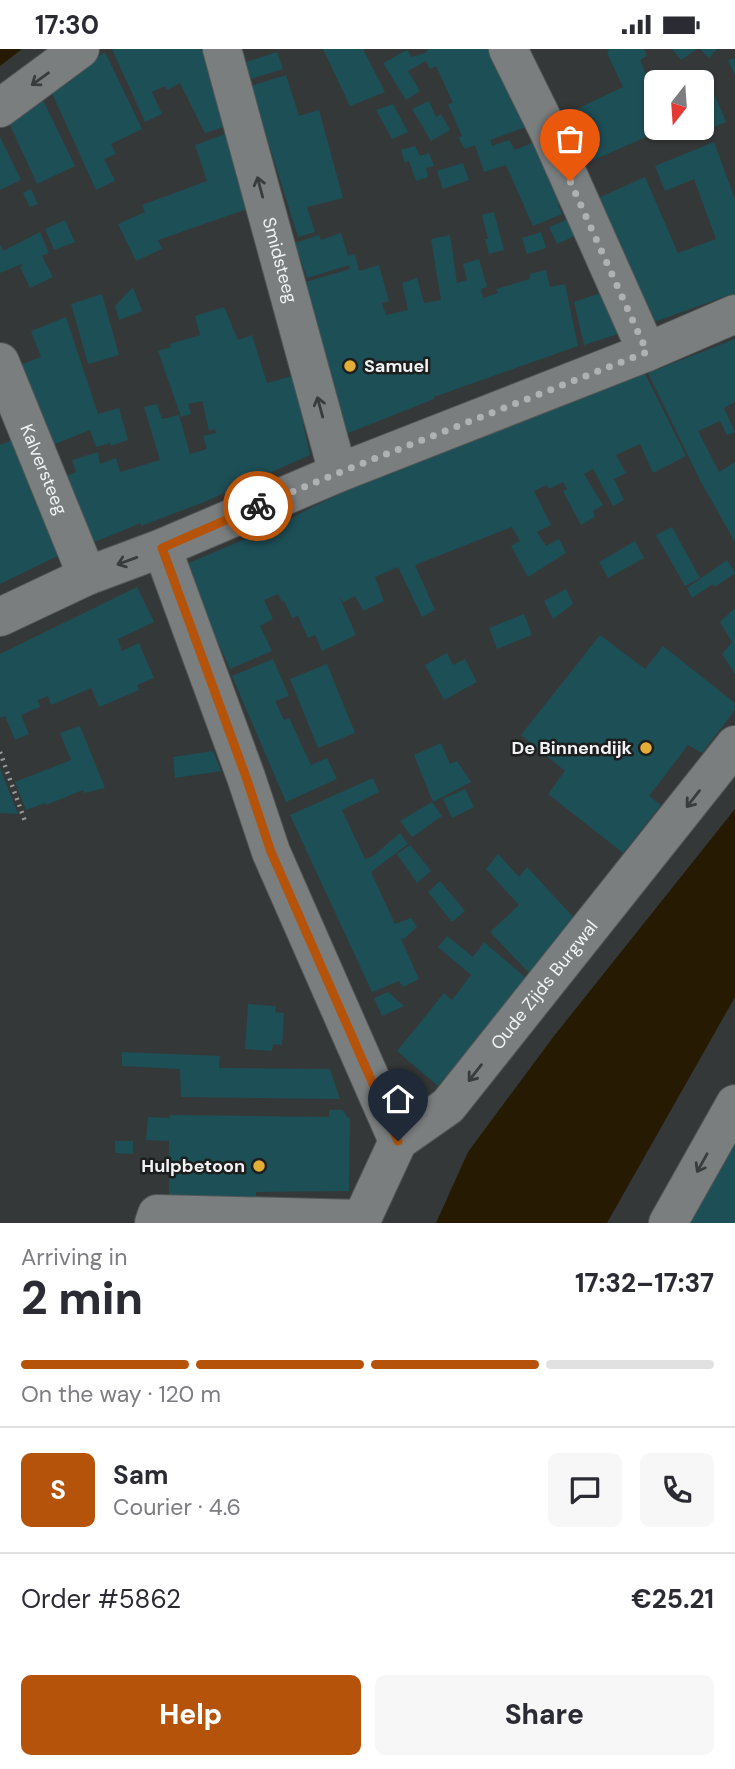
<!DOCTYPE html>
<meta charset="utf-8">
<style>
:root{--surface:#fff;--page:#f7f7f7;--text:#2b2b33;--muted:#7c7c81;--line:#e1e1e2;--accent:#b45309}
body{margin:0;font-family:"DM Sans",sans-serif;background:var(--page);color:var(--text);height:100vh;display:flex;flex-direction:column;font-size:26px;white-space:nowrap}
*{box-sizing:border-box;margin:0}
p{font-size:23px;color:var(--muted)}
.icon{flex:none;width:38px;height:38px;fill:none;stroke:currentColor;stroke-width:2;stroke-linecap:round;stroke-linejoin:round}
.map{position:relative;height:1174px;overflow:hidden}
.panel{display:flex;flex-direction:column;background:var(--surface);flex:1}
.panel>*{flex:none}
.needle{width:46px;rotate:197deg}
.tools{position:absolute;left:644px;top:21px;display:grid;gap:14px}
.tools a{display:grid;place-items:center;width:70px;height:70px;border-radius:10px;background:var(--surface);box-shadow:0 2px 5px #0004;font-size:35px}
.pin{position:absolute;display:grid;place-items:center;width:60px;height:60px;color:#fff;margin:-72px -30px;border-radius:50% 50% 50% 0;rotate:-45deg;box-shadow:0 0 7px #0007}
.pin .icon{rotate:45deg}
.courier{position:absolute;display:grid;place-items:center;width:70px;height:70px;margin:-35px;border:5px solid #b45309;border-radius:50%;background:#fff;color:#222;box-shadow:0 2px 9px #0007}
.head em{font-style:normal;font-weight:800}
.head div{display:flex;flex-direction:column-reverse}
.head{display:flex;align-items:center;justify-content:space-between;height:119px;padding:0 21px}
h1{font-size:46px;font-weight:800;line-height:52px}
.bar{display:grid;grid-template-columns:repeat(4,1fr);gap:10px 7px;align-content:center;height:84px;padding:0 21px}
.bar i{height:9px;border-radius:5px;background:var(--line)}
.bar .current{background:var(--accent)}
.bar p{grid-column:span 4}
.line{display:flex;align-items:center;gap:18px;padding:0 21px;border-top:2px solid var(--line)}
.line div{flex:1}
.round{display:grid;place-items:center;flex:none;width:74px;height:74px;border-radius:10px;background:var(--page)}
.action{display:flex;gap:14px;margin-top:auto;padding:14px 21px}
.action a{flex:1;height:80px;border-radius:10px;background:var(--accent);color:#fff;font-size:28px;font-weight:800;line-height:80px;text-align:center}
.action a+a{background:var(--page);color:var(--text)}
.status{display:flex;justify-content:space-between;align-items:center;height:49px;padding:0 35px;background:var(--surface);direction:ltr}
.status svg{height:19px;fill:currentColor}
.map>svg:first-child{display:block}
</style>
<div class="status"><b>17:30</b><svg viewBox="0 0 49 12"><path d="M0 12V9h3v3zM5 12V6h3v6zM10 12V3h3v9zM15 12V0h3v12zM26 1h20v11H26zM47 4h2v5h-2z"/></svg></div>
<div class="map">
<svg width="735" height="1174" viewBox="0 0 735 1174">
<rect width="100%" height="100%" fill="#353838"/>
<!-- water -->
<g fill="#261a02">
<polygon points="0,0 22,0 0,17"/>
<polygon points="735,760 735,948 607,1174 436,1174 468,1103 554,987"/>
</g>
<!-- building -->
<g fill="#1d4f57">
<polygon points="112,0 201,0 236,74 205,84 180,34 167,41 165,37 152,43 162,65 145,73"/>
<polygon points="323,0 363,0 385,43 350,57"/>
<polygon points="427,0 493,0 537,74 490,91 492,97 509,91 515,101 544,89 571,150 558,156 562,165 533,177 506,116 484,123 475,96 465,100 458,88 462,87 448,55 453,54 436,17 430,20 426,12 408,22 420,42 406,51 383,14 407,1 412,8 425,4 428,2"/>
<polygon points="608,0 644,0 647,7 640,11 647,28 652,25 656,36 656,79 667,79 584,115 562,67 623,38 607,4 609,2"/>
<polygon points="672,0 697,0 681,11"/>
<polygon points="700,0 717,0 709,9"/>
<polygon points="105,3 142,80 111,95 116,105 104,110 115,132 96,141 51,42"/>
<polygon points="277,3 283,20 251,30 246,13"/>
<polygon points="735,9 735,27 728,11"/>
<polygon points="705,24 726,73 709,80 702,62 702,33 690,33 689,30"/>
<polygon points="286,26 299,67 319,61 343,149 307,158 315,183 298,188 251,37"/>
<polygon points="42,49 75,117 37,135 9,74"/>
<polygon points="429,52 436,68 441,65 450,81 431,92 412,60"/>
<polygon points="393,55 408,83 392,90 376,61"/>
<polygon points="228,84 250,159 158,191 162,200 136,212 118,175 145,163 142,156 207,132 195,96"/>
<polygon points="0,88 21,131 0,141"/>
<polygon points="714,93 735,150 735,244 648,275 596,150 645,128 678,204 716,190 694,130 665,142 655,117"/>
<polygon points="415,97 420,107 429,104 434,117 426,119 428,128 416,132 409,112 405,114 401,101"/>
<polygon points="463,114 469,131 443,140 437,122"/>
<polygon points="31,140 38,155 30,158 23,144"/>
<polygon points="494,163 504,201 489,205 485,190 488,190 482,166"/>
<polygon points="579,166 586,182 557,195 549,178"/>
<polygon points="65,171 75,193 54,201 45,180"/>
<polygon points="40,183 49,204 42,207 53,228 30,239 20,218 23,216 22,215 0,224 0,195 3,202"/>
<polygon points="541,183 546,199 527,205 522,189"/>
<polygon points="341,184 348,207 355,205 359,222 379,216 389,252 382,254 386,266 408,261 402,234 417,229 424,254 441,251 431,190 450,186 457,234 467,231 463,215 479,210 487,238 481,240 483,249 498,244 496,240 530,230 530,225 546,221 550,238 565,235 578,297 434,348 434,350 338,388 295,236 350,220 349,216 307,229 295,194 319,186 321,191"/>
<polygon points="133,238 142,262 119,271 115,257"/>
<polygon points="612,240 627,282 584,296 574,253"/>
<polygon points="102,245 119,306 88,315 71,255"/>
<polygon points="224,258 238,291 252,286 267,334 292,327 296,344 307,341 315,372 303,375 310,406 204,453 141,477 141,474 80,499 55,431 76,423 72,411 98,403 100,415 116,409 120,423 160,411 144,358 157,355 162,370 179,366 190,405 207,400 203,387 216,384 215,380 209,382 202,352 188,355 191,365 181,368 158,302 171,298 170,295 200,286 195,267"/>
<polygon points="66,268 98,365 119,359 128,391 111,397 110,394 96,398 90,381 43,400 9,320 41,308 31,282"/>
<polygon points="735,290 735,353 724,359 735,383 727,386 720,372 698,382 719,423 735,413 735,493 701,433 648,324"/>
<polygon points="644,323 686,407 653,424 640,395 616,406 626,424 614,430 624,451 613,457 593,420 584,425 603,456 593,462 595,468 581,476 563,442 567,440 563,433 549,440 547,436 534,442 551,476 537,483 546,497 559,490 566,504 528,528 511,497 520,492 512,478 415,516 435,561 422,568 398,518 375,528 384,552 363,562 355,547 343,553 339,547 356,586 322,602 315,586 308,589 298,567 292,569 284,552 282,553 278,545 264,551 273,570 260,577 272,602 230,620 184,516 269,480 373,428"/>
<polygon points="25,386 72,500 0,535 0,396"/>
<polygon points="672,478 700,529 685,537 656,486"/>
<polygon points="635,492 644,509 608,529 599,513"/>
<polygon points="727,511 735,524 715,538 713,535 692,549 687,539"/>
<polygon points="137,538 154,573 118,590 122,602 139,594 154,629 137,636 139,641 99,658 91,639 51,656 48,647 38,651 40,658 21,666 29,685 15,691 5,667 0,669 0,605"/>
<polygon points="566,540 573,555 553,570 544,552"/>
<polygon points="735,559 735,625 722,605 732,593 720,573"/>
<polygon points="524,565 532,586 497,600 489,579"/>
<polygon points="600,586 645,620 663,597 735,654 735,661 702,704 688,696 649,747 661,756 623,804 548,745 565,722 521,686"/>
<polygon points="447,604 453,616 465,610 477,633 444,651 425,616"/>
<polygon points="273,610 289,647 275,652 284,671 289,669 311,716 327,709 337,730 286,753 232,627"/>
<polygon points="327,615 355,684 318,699 290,630"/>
<polygon points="80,677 105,739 84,744 83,741 46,756 45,754 26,761 15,733 71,711 60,684"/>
<polygon points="441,694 450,715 457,712 471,733 433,753 414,706"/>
<polygon points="213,702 221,722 175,729 173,708"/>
<polygon points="0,719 18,765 0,764"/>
<polygon points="373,729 379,743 342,761 365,810 373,807 400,784 408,795 371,823 395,875 411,869 417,878 405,889 401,890 419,930 403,938 399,932 372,943 290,766"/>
<polygon points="465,740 474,758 452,769 443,750"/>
<polygon points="432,753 442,767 412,788 400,772"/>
<polygon points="410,796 431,822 417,834 397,805"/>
<polygon points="498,805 519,828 527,818 574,869 530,925 490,883 519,856 486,820"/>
<polygon points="440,832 465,862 452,873 428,843"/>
<polygon points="447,887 473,908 484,893 526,929 438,1037 397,1002 444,944 452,951 471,926 438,898"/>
<polygon points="388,943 404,957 382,967 374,949"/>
<polygon points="248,955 276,957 275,963 284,964 282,996 273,995 272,1002 245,1000"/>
<polygon points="122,1003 220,1007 219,1019 330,1020 340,1050 181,1048 180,1020 122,1017"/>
<polygon points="329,1061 343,1061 347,1068 350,1069 349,1142 256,1143 256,1155 169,1151 169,1092 146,1091 148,1068 170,1069 170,1066 329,1068"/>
<polygon points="115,1092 133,1092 133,1105 115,1104"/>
<polygon points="735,1092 735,1174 688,1174"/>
</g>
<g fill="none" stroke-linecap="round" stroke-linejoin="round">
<!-- minor casing -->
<g stroke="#535656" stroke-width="40">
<g id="minor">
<path id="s1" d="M222 0 338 424"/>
<polyline points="508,0 549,83 647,303"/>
<polyline points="0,59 80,0"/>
<path id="s2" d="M0 313 87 527"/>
<polyline points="162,499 246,728 271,803 398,1092"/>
<polyline points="0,568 87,527 162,499 338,424 647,303 735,265"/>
<polyline points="154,1174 157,1165 361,1170"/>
<path id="s3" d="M360 1174 398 1092 448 1057 735 696"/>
<polyline points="668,1174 735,1055"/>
</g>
</g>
<!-- path -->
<polyline stroke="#979a9a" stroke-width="4.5" stroke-dasharray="2 5" stroke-linecap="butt" points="0,703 26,775"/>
<!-- minor -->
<use href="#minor" stroke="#7b7e7f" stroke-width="38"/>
</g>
<!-- one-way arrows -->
<defs><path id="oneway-shaft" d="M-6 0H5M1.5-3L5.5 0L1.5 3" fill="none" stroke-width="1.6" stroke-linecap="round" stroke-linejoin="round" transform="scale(1.75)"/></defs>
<g stroke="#393c3c">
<use href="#oneway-shaft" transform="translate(40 30) rotate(144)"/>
<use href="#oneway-shaft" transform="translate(260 138) rotate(-105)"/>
<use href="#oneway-shaft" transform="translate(320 358) rotate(-105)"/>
<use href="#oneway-shaft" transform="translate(127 512) rotate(160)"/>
<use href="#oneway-shaft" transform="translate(693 750) rotate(128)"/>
<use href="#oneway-shaft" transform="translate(475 1024) rotate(128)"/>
<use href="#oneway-shaft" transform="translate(702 1114) rotate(119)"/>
</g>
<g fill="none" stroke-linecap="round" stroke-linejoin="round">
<!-- done -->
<polyline stroke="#afb1b2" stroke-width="7" stroke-dasharray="0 12.6" points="258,457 338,424 647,303 570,132"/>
<!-- route -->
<polyline stroke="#b45309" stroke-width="9" points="258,457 162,499 246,728 271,803 398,1092"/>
</g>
<!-- markers -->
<g fill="#e3ae35" stroke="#1d1f1f" stroke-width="2.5">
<circle cx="350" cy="317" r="7"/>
<circle cx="646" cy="699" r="7"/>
<circle cx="259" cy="1117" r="7"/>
</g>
<g text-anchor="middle" stroke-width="5" stroke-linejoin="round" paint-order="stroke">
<!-- street labels -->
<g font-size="18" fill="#f0f2f3" stroke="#1d1f1f">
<text dy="6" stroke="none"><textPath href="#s1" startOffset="219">Smidsteeg</textPath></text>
<text dy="6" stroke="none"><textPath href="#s2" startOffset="116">Kalversteeg</textPath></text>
<text dy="6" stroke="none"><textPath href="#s3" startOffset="306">Oude Zijds Burgwal</textPath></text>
</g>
<!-- poi labels -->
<g font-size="18" font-weight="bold" fill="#f0f2f3" stroke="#1d1f1f" text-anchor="end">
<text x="364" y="323" text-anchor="start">Samuel</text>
<text x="632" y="705">De Binnendijk</text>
<text x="245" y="1123">Hulpbetoon</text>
</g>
</g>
</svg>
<div class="tools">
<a><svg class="needle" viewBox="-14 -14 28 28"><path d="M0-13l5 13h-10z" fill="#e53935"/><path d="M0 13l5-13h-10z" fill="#7c7c81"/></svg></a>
</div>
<div class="pin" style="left:570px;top:132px;background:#ea580c"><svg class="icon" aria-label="bag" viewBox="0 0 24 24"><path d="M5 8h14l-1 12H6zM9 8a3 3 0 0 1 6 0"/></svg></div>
<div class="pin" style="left:398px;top:1092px;background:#1f2937"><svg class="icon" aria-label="home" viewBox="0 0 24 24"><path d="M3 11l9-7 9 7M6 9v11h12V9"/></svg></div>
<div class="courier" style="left:258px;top:457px"><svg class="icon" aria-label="bike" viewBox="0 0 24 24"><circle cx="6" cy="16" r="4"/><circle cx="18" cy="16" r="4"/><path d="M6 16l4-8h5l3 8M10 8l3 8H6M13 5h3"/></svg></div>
</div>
<section class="panel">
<div class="head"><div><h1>2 min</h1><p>Arriving in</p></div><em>17:32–17:37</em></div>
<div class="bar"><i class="current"></i><i class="current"></i><i class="current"></i><i></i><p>On the way · 120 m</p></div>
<div class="line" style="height:126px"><b class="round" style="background:var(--accent);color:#fff">S</b><div><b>Sam</b><p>Courier · 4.6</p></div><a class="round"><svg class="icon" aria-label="chat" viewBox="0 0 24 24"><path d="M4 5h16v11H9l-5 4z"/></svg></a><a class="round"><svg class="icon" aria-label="phone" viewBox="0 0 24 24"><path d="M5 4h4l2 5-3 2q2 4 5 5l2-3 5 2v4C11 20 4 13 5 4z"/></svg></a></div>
<div class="line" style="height:91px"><div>Order #5862</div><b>€25.21</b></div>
<div class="action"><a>Help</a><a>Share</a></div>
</section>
